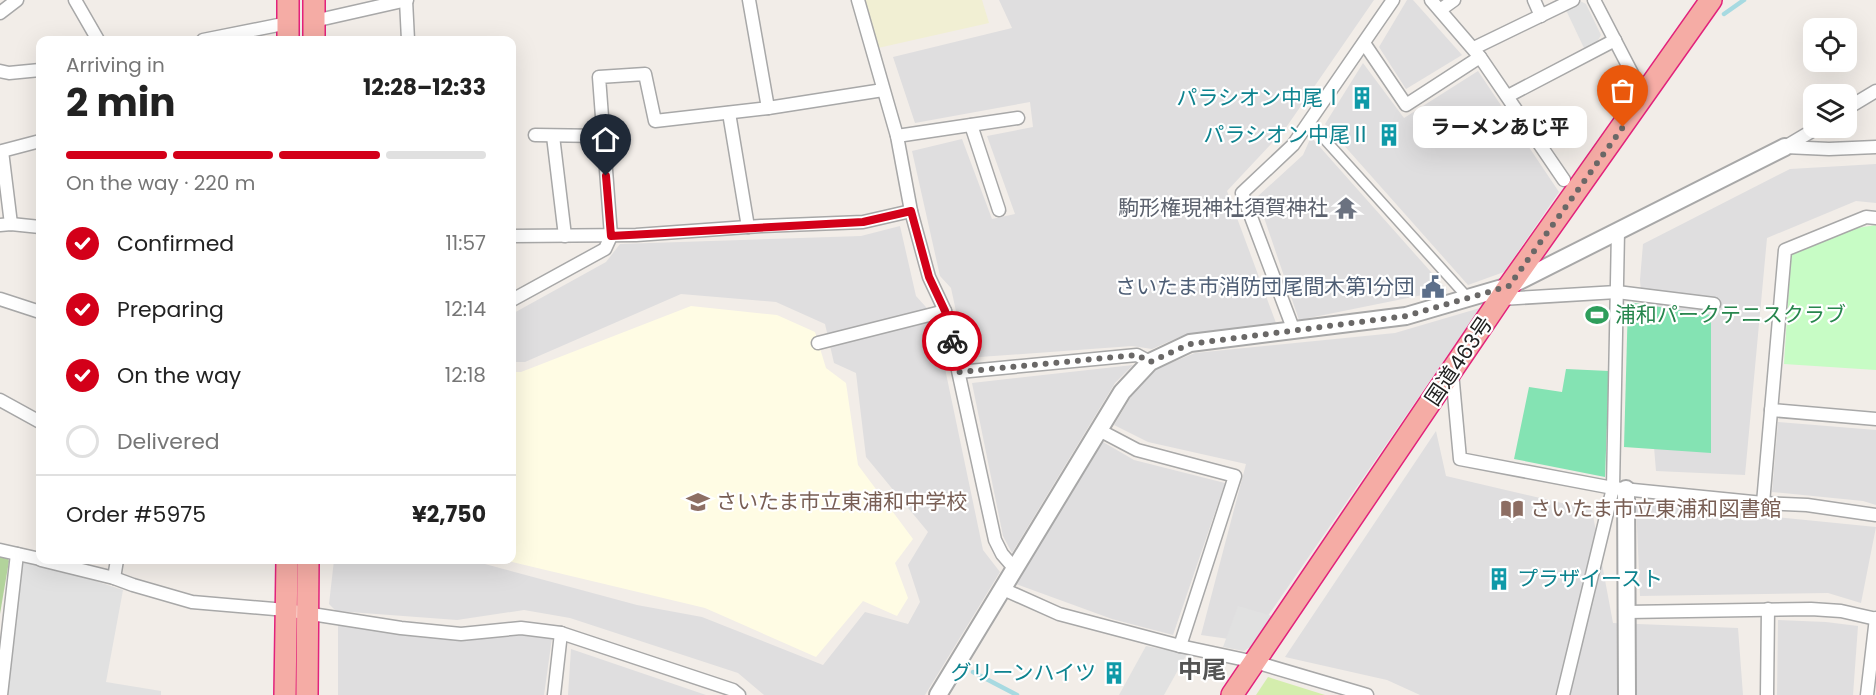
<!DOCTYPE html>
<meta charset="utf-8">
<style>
:root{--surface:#fff;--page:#f6f6f6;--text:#222;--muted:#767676;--line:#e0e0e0;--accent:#d30019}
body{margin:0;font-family:Poppins,"Noto Sans JP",sans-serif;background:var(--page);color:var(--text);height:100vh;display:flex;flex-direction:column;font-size:22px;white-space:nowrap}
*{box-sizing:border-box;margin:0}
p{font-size:20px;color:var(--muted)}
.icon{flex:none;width:33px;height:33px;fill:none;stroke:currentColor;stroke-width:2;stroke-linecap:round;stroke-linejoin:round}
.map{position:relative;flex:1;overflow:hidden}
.sheet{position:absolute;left:36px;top:36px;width:480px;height:528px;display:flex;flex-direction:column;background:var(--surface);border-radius:12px;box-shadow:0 6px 24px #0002}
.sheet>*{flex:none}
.tools{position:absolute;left:1803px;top:18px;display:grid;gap:12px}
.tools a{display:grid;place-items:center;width:54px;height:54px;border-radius:12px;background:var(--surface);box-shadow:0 6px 24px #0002;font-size:30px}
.pin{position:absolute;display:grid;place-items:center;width:51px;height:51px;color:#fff;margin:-62px -26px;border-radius:50% 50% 50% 0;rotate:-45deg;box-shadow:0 0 6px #0007}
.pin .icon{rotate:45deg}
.courier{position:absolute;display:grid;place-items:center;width:60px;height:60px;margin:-30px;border:4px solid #d30019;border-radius:50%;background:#fff;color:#222;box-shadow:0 2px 8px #0007}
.bubble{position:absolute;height:42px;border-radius:12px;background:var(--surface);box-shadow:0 6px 24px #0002;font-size:20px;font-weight:700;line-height:42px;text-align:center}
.overview em{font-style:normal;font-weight:700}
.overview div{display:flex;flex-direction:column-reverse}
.overview{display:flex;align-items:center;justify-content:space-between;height:102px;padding:0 30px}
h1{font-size:39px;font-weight:700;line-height:45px}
.bar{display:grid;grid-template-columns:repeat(4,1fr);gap:9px 6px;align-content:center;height:72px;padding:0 30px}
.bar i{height:8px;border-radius:4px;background:var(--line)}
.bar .selected{background:var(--accent)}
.bar p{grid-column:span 4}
.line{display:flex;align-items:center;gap:15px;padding:0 30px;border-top:2px solid var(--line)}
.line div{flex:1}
ol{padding:0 30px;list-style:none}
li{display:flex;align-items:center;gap:18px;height:66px}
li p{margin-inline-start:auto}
li .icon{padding:6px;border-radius:50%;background:var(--accent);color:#fff;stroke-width:4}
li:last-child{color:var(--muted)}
li i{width:33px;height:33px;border:3px solid var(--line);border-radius:50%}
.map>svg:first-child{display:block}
</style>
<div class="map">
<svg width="1876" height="695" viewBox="0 0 1876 695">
<rect width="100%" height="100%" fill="#f2ede8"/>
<!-- residential -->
<g fill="#dfdedf">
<polygon points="999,0 1374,0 1285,129 1227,191 1276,323 1182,336 1152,349 1132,346 966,358 951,288 940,276 912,151 962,139 992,219 1015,214 987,136 1033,127 1030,102 915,123 893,57 1012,28"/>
<polygon points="1407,0 1413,0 1462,55 1406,89 1379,47"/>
<polygon points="1363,63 1404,118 1478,71 1559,192 1504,272 1468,285 1325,124"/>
<polygon points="1311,137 1447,290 1299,320 1257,197 1303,155"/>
<polygon points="1876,164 1876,203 1856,201 1767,238 1745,475 1656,471 1640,280 1643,244 1790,169"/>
<polygon points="900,226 916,296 934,316 983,550 1000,572 925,695 764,695 738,673 570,618 524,610 457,620 336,611 329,604 334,560 470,560 637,605 702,617 823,665 865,612 908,624 920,602 908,565 928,532 866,457 856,373 834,363 825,324 776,302 681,294 525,362 512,362 512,314 606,262 620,244 861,236"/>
<polygon points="1480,308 1250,642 1201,635 1246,464 1148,442 1114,425 1132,395 1158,368 1195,353 1395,333"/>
<polygon points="1133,365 1115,383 1012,553 1003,536 972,383"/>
<polygon points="1778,422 1876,430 1876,505 1863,501 1772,492"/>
<polygon points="1436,431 1446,476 1592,510 1613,623 1738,628 1743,695 1420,695 1387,680 1285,657"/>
<polygon points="1103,442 1134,460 1225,483 1173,635 1112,619 1016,584"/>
<polygon points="1636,503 1876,527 1861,603 1828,593 1640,596"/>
<polygon points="1778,620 1826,622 1858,626 1853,695 1777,695"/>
<polygon points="338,625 464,638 519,633 549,635 552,638 544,695 338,695"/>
<polygon points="571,649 706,695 568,695"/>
</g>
<!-- education -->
<polygon fill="#fffce4" points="691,306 777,315 815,332 826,368 846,383 858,465 913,539 895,563 908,598 897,616 863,601 816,657 705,608 504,560 512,560 512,372 521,372"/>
<!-- farmland -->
<polygon fill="#f1efd3" points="865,0 982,0 989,23 878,48"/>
<!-- grass -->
<polygon fill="#d4edad" points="1268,677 1325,695 1256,695"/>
<!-- forest -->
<polygon fill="#b2d39b" points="0,554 6,555 9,561 0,614"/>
<!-- park -->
<polygon fill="#c7fcc5" points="1876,225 1876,370 1784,364 1791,255 1794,249 1857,228"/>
<!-- pitch -->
<g fill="#84e3b3">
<polygon points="1628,302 1711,315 1711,453 1624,447"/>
<polygon points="1566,369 1609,371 1605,477 1514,459 1529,387 1562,392"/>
</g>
<!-- parking -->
<g fill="#e1e1e1">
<polygon points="1580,1 1586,4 1601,35 1597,42 1584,48 1565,8"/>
<polygon points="25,558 123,590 106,682 161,691 161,695 3,695 21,562"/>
<polygon points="1238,606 1272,616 1250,647 1244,651 1223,647"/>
<polygon points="1146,646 1187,654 1164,695 1119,695"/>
</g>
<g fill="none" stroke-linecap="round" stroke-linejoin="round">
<!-- stream -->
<g stroke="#a7dae1" stroke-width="4.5">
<polyline points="1724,14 1744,0"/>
<polyline points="973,672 1017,695"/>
</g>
<!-- pedestrian casing -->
<g stroke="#a8a8a8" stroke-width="12">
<polyline id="pedestrian" points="1309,122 1468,298"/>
</g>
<!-- minor casing -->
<g stroke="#a8a8a8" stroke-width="15">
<g id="minor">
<polyline points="75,0 98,40"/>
<polyline points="406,0 408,40"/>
<polyline points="749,0 768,108"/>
<polyline points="858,0 897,136 911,211 929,277 945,311 995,540 1002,554 1015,569"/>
<polyline points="1431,0 1480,57 1564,180"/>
<polyline points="1534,0 1541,16"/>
<polyline points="1594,0 1636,81 1647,92"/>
<polyline points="1440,10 1454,0"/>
<polyline points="0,13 17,0"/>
<polyline points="314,21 407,0"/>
<polyline points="203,40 288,23"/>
<polyline points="1364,43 1406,105 1480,57"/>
<polyline points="1474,48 1573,0"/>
<polyline points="0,71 9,73 40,70"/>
<polyline points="1508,96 1615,40"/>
<polyline points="1846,109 1876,91"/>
<polyline points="729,113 748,227"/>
<polyline points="971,125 999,210"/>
<polyline points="535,135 603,136"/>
<polyline points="553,136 565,236"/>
<polyline points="897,136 1018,118"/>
<polyline points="1785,147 1829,149 1876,147"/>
<polyline points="1785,147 1817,128"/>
<polyline points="11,224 2,151 40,141"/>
<polyline points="0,225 11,224 40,227"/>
<polyline points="512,236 636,235 761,226 863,222 911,211"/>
<polyline points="0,299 40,312"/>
<polyline points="1501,299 1617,292 1714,304"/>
<polyline points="512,300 605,249 611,236 599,77 645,74 655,121 768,108 883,90"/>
<polyline points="1294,331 1242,193 1293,145 1393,0"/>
<polyline points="818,343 945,311"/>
<polyline points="959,372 1137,355 1150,362"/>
<polyline points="1452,372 1460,459 1613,488 1763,503 1807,505 1876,515"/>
<polyline points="0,400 40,422"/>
<polyline points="1771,410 1876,419"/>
<polyline points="1099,430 1137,450 1235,476 1180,646"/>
<polyline points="1763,503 1785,250 1866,217 1876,218"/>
<polyline points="0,550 40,559"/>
<polyline points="41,560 114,578 133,585 192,602 286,610 401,628 461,634 521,628 561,633 733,690 739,695"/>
<polyline points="114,578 117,560"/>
<polyline points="1003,589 1059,614 1180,646 1255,662 1367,695"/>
<polyline points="1627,612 1811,609 1841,611 1876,619"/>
<polyline points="1,695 17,554"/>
<polyline points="554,695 561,633"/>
<polyline points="1563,695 1613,488 1618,231"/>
<polyline points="1767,695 1768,609"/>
<polyline points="1867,695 1876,618"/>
</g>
</g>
<!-- tertiary casing -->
<g stroke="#a8a8a8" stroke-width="20">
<g id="tertiary">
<polyline points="1626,489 1627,695"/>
<polyline points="938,695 1122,392 1150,362 1190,343 1406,316 1509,286 1785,147"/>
</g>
</g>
<!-- trunk casing -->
<g stroke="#e2227b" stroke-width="24">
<g id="trunk">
<polyline points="288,0 288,40"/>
<polyline points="314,0 314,40"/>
<polyline points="285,695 287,560"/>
<polyline points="307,695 308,560"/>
<polyline points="1232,695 1509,286 1711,0"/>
</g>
</g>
<!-- pedestrian -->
<use href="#pedestrian" stroke="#fff" stroke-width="9"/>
<!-- minor -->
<use href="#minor" stroke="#fff" stroke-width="12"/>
<!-- tertiary -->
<use href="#tertiary" stroke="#fff" stroke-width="16"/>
<!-- trunk -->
<use href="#trunk" stroke="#f5aca5" stroke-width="21"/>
</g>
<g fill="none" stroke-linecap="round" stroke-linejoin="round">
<!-- done -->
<polyline stroke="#6a6867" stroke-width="6" stroke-dasharray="0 10.8" points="952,341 959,372 1137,355 1150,362 1190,344 1406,316 1509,286 1623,127"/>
<!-- route -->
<polyline stroke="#d30019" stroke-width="8" points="606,176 611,236 863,222 911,211 929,277 945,311 952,341"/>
</g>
<!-- icons -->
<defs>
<g id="building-bare" transform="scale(1.8)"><path d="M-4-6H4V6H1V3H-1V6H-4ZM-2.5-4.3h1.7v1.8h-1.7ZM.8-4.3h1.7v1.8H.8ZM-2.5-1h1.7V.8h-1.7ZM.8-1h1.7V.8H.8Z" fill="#0f9aa8" stroke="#fff" stroke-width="2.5" paint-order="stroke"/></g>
<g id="temple-bare" transform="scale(1.8)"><path d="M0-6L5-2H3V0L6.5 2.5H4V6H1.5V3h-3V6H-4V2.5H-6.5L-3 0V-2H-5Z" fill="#6b7280" stroke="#fff" stroke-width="2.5" paint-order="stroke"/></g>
<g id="civic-bare" transform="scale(1.8)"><path d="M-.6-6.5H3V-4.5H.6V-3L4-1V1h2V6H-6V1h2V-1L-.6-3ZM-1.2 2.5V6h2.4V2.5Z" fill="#5c6f8a" stroke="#fff" stroke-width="2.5" paint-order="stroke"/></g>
<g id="stadium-bare" transform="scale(1.8)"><path d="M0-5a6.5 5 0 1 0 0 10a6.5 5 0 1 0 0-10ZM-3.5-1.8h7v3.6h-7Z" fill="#2e9e5b" stroke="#fff" stroke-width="2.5" paint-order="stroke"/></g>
<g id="school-bare" transform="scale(1.8)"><path d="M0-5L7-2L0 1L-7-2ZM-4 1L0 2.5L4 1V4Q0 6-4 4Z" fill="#8d6e63" stroke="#fff" stroke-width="2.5" paint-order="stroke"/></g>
<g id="library-bare" transform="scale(1.8)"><path d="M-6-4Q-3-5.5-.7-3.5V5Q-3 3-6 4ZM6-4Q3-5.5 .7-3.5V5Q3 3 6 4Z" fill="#8d6e63" stroke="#fff" stroke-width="2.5" paint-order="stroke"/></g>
</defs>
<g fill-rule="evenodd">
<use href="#building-bare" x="1362" y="98"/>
<use href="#building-bare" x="1389" y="135"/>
<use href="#temple-bare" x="1346" y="208"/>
<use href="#civic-bare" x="1433" y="287"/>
<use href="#stadium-bare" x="1597" y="315"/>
<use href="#school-bare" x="698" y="502"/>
<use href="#library-bare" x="1512" y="509"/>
<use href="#building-bare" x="1499" y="579"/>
<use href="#building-bare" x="1114" y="673"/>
</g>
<g text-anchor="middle" stroke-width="4.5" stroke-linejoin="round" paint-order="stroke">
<!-- culture labels -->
<g font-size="21" fill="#0d838f" stroke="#fff" text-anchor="end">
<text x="1344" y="105">パラシオン中尾Ⅰ</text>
<text x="1371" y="142">パラシオン中尾Ⅱ</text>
<text x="1517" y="586" text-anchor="start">プラザイースト</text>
<text x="1096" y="680">グリーンハイツ</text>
</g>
<!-- worship labels -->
<g font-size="21" fill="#5b616d" stroke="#fff" text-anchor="end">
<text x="1328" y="215">駒形権現神社須賀神社</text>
</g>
<!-- service labels -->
<g font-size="21" fill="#4e5e75" stroke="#fff" text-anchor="end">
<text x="1415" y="294">さいたま市消防団尾間木第1分団</text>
</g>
<!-- leisure labels -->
<g font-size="21" fill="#27864d" stroke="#fff" text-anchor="start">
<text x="1615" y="322">浦和パークテニスクラブ</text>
</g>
<!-- street labels -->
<g font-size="21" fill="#212121" stroke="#fff">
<text transform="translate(1459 361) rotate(-56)" y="7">国道463号</text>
</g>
<!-- education labels -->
<g font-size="21" fill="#785e54" stroke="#fff" text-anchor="start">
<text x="716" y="509">さいたま市立東浦和中学校</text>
<text x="1530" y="516">さいたま市立東浦和図書館</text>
</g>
<!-- quarter labels -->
<g font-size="24" font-weight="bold" fill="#545454" stroke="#fff">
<text x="1202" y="678">中尾</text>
</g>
</g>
</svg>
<div class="tools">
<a><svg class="icon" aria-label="locate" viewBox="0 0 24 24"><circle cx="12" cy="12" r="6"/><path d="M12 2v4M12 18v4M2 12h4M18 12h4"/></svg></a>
<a><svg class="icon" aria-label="layers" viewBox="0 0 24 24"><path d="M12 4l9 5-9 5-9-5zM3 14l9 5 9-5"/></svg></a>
</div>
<div class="pin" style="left:1623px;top:127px;background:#ea580c"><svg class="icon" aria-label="bag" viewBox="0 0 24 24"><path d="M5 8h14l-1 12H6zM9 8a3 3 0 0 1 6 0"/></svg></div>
<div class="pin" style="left:606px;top:176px;background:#1f2937"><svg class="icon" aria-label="home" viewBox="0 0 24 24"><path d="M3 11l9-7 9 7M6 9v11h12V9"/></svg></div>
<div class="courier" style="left:952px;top:341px"><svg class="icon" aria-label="bike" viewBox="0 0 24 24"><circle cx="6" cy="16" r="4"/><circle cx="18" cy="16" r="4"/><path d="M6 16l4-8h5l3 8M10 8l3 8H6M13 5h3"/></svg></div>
<div class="bubble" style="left:1413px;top:106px;width:174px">ラーメンあじ平</div>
<section class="sheet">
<div class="overview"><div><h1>2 min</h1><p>Arriving in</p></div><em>12:28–12:33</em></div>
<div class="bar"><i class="selected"></i><i class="selected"></i><i class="selected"></i><i></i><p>On the way · 220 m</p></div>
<ol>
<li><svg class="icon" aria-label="check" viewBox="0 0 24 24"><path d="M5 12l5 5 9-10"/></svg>Confirmed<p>11:57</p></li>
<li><svg class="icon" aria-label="check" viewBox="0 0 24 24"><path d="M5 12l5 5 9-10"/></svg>Preparing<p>12:14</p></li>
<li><svg class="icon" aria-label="check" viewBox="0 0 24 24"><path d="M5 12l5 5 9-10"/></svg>On the way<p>12:18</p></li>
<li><i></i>Delivered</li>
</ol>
<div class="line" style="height:78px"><div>Order #5975</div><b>¥2,750</b></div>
</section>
</div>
